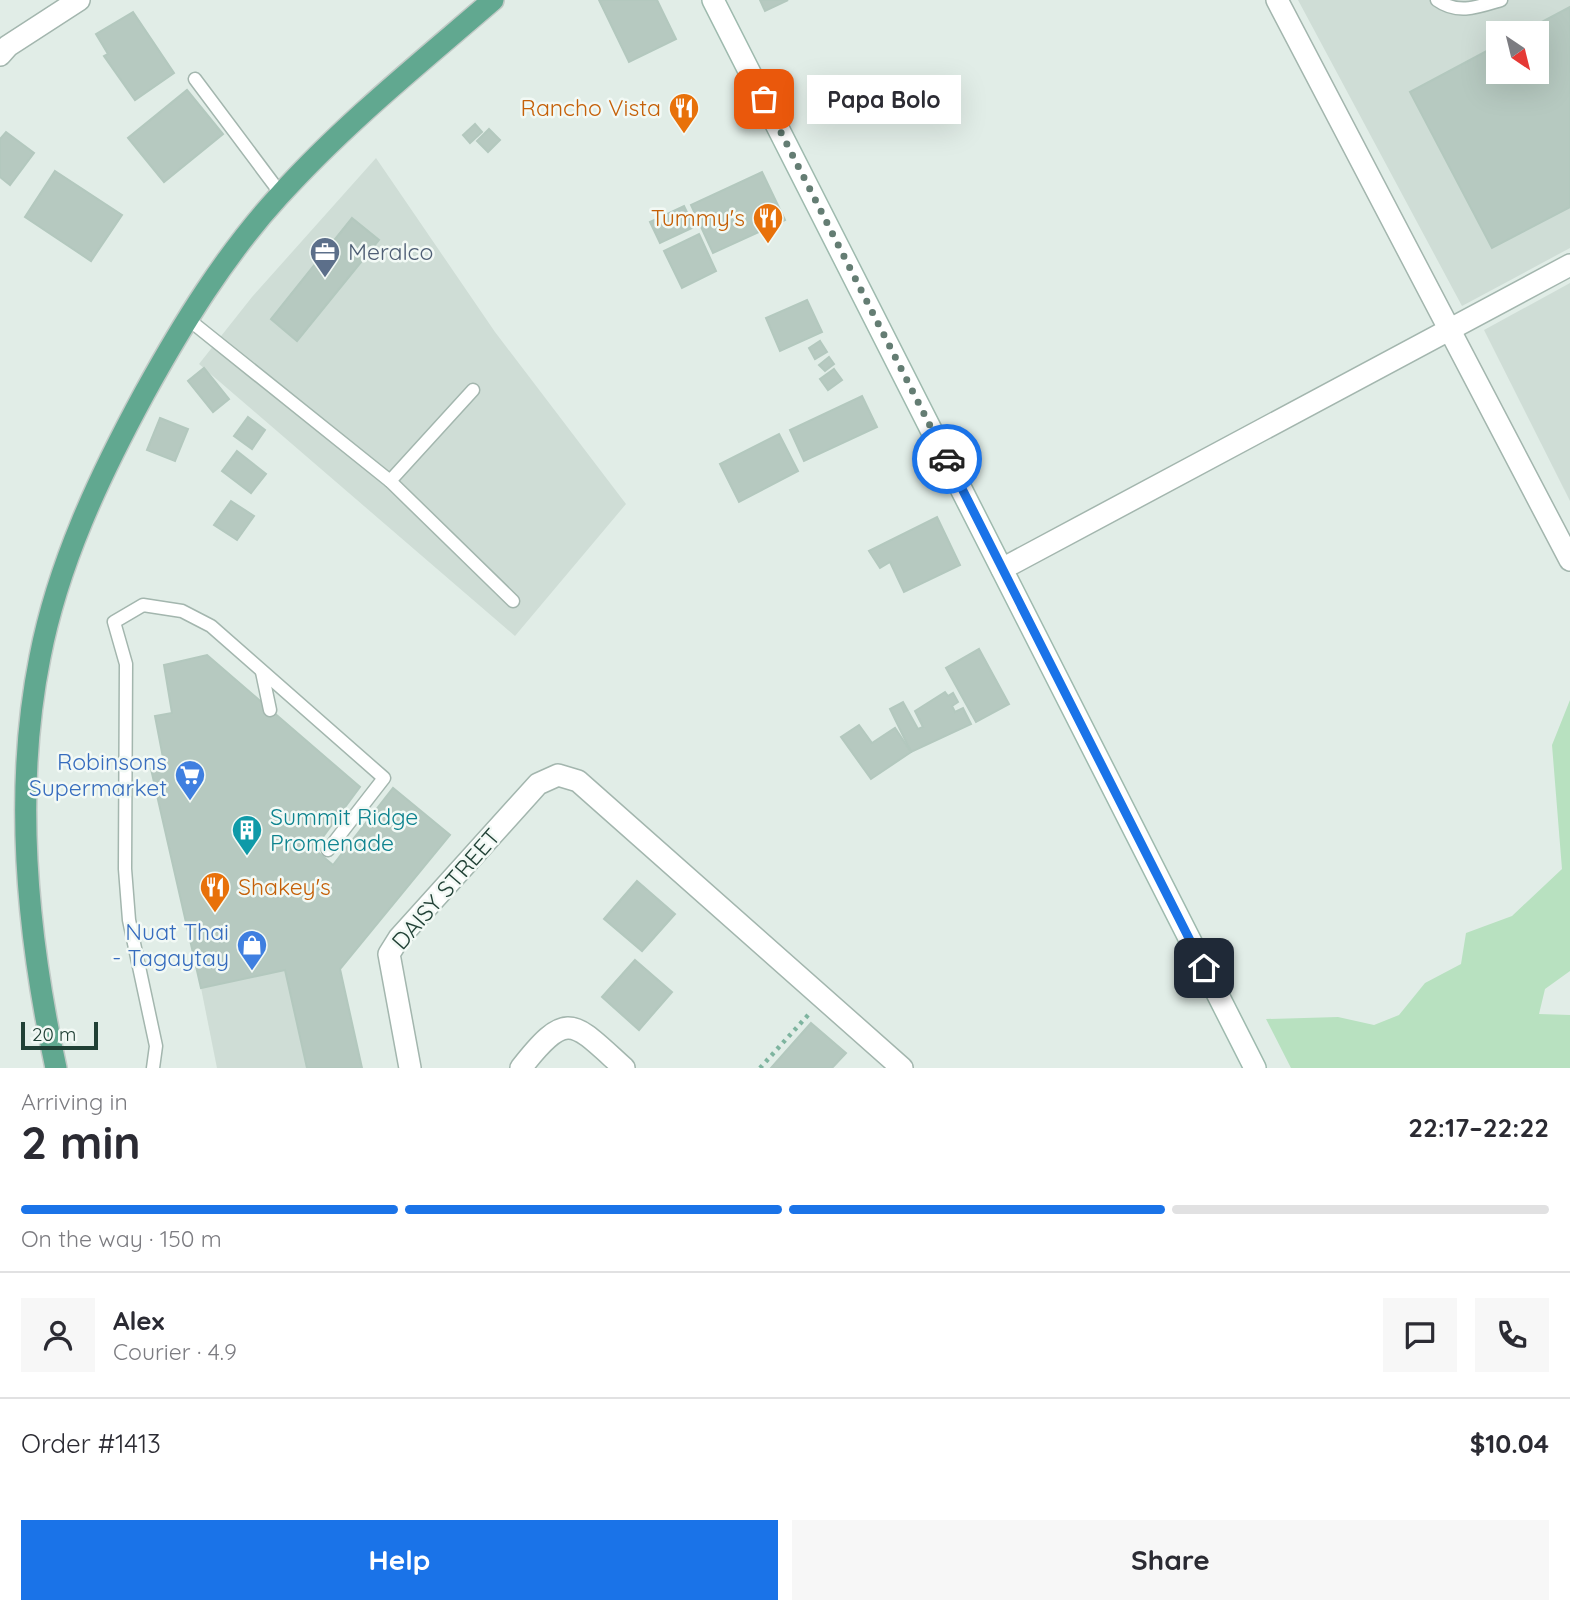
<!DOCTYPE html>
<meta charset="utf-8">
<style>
:root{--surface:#fff;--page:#f7f7f7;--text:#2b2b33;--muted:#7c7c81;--line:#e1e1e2;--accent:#1a73e8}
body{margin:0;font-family:Quicksand,sans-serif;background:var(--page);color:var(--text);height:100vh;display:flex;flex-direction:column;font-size:26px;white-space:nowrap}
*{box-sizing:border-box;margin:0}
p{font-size:23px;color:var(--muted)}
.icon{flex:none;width:38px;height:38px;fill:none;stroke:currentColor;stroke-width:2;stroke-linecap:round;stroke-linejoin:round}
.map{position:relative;height:1068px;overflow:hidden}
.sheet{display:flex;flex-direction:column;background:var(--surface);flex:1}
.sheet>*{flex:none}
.needle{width:46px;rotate:145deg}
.fabs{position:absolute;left:1486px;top:21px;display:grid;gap:14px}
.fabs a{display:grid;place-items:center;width:63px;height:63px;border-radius:0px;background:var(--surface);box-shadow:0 7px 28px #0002;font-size:35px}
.scale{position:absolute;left:21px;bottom:18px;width:77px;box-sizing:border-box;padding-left:7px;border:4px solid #204035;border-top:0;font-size:19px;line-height:24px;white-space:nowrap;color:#204035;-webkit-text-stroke:5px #f2f9f5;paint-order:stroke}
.pin{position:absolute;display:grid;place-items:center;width:60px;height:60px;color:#fff;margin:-30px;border-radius:14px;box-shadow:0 4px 10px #0006}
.courier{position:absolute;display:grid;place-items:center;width:70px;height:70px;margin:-35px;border:5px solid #1a73e8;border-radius:50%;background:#fff;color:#222;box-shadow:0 2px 9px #0007}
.bubble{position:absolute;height:49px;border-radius:0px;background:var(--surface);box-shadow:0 7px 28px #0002;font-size:23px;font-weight:800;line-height:49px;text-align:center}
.head em{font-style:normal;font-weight:800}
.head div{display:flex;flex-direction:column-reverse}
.head{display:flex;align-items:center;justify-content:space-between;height:119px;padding:0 21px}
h1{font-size:46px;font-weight:800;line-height:52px}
.bar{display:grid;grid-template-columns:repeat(4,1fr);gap:10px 7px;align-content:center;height:84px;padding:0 21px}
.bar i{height:9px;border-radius:5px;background:var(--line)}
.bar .on{background:var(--accent)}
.bar p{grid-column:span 4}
.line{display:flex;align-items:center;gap:18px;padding:0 21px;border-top:2px solid var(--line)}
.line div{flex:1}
.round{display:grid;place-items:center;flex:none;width:74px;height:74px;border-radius:0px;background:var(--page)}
.cta{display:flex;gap:14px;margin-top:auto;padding:14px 21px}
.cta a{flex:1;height:80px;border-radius:0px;background:var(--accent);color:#fff;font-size:28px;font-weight:800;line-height:80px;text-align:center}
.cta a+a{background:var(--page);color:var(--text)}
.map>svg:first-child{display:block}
</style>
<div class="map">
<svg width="1570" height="1068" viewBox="0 0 1570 1068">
<rect width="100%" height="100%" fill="#e1ede7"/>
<!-- built -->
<g fill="#cfddd6" fill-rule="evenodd">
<path d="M1298 0H1570V248L1462 306ZM1498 33H1536V72H1498Z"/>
<polygon points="376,158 495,332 626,504 515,636 199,364 252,297"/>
<polygon points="1570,283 1570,501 1484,330"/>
<polygon points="285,970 307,1068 217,1068 201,988"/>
</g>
<!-- green -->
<polygon fill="#b8e1c0" points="1570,700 1570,971 1545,989 1539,1014 1570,1015 1570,1068 1291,1068 1266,1019 1338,1017 1374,1025 1399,1015 1425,983 1461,964 1466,933 1512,916 1562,869 1552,745"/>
<!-- building -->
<g fill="#b6c9c0" stroke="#b3c8be" stroke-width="2">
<polygon points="599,0 657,0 676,39 629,62"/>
<polygon points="760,0 788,0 765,11"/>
<polygon points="1570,7 1570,207 1492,248 1410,92 1498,45 1498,72 1536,72 1536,33 1521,33"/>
<polygon points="133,12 174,73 135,100 104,56 108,54 96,34"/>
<polygon points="187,90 223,134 164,182 128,138"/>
<polygon points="475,124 482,132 470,143 463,135"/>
<polygon points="489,129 500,140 488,152 477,141"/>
<polygon points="6,132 34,153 10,185 0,177 0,139"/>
<polygon points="55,171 122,215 91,261 25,217"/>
<polygon points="762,172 785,220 713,253 691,205"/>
<polygon points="684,206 694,227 660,243 650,222"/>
<polygon points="352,218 379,240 297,341 271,319"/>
<polygon points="699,234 716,271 682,288 664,251"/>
<polygon points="807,300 822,332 780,351 766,318"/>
<polygon points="820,341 827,352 815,359 809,348"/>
<polygon points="829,357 834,364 825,371 819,365"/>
<polygon points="204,368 229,399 213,412 188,381"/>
<polygon points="834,369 842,380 828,390 820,379"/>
<polygon points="862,396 877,427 804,461 790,430"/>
<polygon points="248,417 265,430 252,449 234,436"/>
<polygon points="160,418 188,429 175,461 147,450"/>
<polygon points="779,434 798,471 739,502 720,464"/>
<polygon points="237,451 266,474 251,493 222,471"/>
<polygon points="231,501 254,516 237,540 214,525"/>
<polygon points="937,517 960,565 904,592 890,562 880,568 869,551"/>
<polygon points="979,649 1009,704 976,722 946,668"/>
<polygon points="207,655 360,787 314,849 333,865 393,788 450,835 340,969 362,1068 307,1068 285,970 201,988 151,769 165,768 155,716 172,713 164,665"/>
<polygon points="945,692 948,696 953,693 958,702 952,706 955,712 963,708 971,724 911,752 890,709 903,702 918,729 923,727 915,711"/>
<polygon points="859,725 872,743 895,728 911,752 871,779 841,737"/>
<polygon points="637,881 675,914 642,951 604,919"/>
<polygon points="635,960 672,992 639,1030 602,997"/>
<polygon points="811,1023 846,1053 832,1068 771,1068"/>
</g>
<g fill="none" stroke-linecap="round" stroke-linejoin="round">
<!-- service casing -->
<g stroke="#a3b6ae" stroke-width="15">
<g id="service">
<path d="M1437 0C1458 15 1478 7 1501 0"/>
<polyline points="195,79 281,194"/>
<polyline points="188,319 390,481 473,390"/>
<polyline points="390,481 513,601"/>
<polyline points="262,672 270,710"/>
<polyline points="153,1068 156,1046 129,920 125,869 126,664 114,622 143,605 182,611 211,626 384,778 328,850"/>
</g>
</g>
<!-- minor casing -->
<g stroke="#a3b6ae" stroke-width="24">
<g id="minor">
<polyline points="1277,0 1570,560"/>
<polyline points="0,55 8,46 79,0"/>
<polyline points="1002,569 1570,265"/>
<polyline points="410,1068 389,954 399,938 538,784 558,775 578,781 902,1068"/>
<path d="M521 1068C568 1008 573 1022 624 1068"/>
</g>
</g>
<!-- secondary casing -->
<g stroke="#9ebaae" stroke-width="24">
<polyline id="secondary" points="713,0 1255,1068"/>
</g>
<!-- primary casing -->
<g stroke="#c1cac6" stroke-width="24">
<path id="primary" d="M56 1068C27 935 13 792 40 657 58 564 99 477 144 394 182 325 225 255 279 196 344 124 420 63 493 0"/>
</g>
<!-- path -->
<polyline stroke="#7eb49f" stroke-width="4.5" stroke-dasharray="3.5 5" stroke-linecap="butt" points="760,1068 809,1014"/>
<!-- service -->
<use href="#service" stroke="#fff" stroke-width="12"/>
<!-- minor -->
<use href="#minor" stroke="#fff" stroke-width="21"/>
<!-- secondary -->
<use href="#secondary" stroke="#fff" stroke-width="21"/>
<!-- primary -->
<use href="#primary" stroke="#61a890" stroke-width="21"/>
</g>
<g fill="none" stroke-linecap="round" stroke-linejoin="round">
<!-- done -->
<polyline stroke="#647d73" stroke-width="7" stroke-dasharray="0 12.6" points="764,99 947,459"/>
<!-- route -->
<polyline stroke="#1a73e8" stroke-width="9" points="947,459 1204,968"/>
</g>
<!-- icons -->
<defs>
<g id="restaurant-pin" transform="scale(1.575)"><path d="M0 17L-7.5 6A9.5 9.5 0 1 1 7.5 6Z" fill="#e8710a" stroke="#f2f9f5"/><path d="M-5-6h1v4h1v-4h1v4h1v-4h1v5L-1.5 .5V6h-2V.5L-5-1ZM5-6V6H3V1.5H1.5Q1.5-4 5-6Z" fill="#fff"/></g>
<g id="office-pin" transform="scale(1.575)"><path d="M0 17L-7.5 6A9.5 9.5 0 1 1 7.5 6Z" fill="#5c6f8a" stroke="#f2f9f5"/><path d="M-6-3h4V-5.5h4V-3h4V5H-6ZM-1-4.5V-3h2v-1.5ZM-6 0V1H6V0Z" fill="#fff"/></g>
<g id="supermarket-pin" transform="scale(1.575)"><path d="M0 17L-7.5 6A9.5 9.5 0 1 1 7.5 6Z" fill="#3f7fe0" stroke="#f2f9f5"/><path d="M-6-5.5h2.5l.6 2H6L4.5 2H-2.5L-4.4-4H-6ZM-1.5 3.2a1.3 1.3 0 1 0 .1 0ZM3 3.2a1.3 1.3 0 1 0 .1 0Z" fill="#fff"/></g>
<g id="building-pin" transform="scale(1.575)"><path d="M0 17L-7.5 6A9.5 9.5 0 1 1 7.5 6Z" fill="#0f9aa8" stroke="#f2f9f5"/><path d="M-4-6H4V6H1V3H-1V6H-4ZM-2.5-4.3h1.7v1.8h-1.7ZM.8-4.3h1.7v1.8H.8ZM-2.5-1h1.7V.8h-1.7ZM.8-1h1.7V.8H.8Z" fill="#fff"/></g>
<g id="shop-pin" transform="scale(1.575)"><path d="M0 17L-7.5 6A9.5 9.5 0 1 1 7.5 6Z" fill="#3f7fe0" stroke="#f2f9f5"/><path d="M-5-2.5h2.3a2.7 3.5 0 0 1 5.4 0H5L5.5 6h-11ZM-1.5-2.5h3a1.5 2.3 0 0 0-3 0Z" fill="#fff"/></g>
</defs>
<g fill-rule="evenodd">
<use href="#restaurant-pin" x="684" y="108"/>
<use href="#restaurant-pin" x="768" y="218"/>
<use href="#office-pin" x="325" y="252"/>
<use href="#supermarket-pin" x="190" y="775"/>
<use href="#building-pin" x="247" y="830"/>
<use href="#restaurant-pin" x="215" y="887"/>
<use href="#shop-pin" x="252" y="945"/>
</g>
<g text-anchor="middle" stroke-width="5" stroke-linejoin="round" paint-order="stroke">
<!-- food labels -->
<g font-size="23" fill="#c56008" stroke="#f2f9f5" text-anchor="end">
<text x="661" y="116">Rancho Vista</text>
<text x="745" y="226">Tummy's</text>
<text x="238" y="895" text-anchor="start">Shakey's</text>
</g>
<!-- service labels -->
<g font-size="23" fill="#4e5e75" stroke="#f2f9f5" text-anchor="start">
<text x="348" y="260">Meralco</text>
</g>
<!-- shop labels -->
<g font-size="23" fill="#366cbe" stroke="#f2f9f5" text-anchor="end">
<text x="167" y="770">Robinsons<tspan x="167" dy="26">Supermarket</tspan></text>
<text x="229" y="940">Nuat Thai<tspan x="229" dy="26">- Tagaytay</tspan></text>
</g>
<!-- culture labels -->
<g font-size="23" fill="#0d838f" stroke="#f2f9f5" text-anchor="start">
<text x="270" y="825">Summit Ridge<tspan x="270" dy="26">Promenade</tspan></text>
</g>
<!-- street labels -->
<g font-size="23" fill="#204035" stroke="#f2f9f5">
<text transform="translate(446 889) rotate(-49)" y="8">DAISY STREET</text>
</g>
</g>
</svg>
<div class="fabs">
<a><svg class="needle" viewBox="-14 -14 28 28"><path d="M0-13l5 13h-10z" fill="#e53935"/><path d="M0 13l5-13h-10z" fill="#7c7c81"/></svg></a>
</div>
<div class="scale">20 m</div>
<div class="pin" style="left:764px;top:99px;background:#ea580c"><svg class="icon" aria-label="bag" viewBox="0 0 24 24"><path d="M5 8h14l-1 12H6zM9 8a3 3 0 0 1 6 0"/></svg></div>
<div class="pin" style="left:1204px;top:968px;background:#1f2937"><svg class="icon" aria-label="home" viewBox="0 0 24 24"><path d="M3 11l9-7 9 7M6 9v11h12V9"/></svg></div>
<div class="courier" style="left:947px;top:459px"><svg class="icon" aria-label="car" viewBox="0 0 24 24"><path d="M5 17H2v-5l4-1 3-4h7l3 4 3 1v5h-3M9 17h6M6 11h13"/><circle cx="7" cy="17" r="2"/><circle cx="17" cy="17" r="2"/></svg></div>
<div class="bubble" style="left:807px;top:75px;width:154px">Papa Bolo</div>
</div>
<section class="sheet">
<div class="head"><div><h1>2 min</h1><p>Arriving in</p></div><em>22:17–22:22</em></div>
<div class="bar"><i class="on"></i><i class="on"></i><i class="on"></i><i></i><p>On the way · 150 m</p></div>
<div class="line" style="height:126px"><a class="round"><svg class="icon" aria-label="person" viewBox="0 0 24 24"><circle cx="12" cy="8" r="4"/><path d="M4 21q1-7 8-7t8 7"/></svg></a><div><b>Alex</b><p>Courier · 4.9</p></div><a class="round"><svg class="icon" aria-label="chat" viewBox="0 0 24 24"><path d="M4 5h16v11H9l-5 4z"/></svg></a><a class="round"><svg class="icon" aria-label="phone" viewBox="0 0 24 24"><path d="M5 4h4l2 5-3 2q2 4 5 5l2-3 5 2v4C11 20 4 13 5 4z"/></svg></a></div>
<div class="line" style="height:91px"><div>Order #1413</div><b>$10.04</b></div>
<div class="cta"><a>Help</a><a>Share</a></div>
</section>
